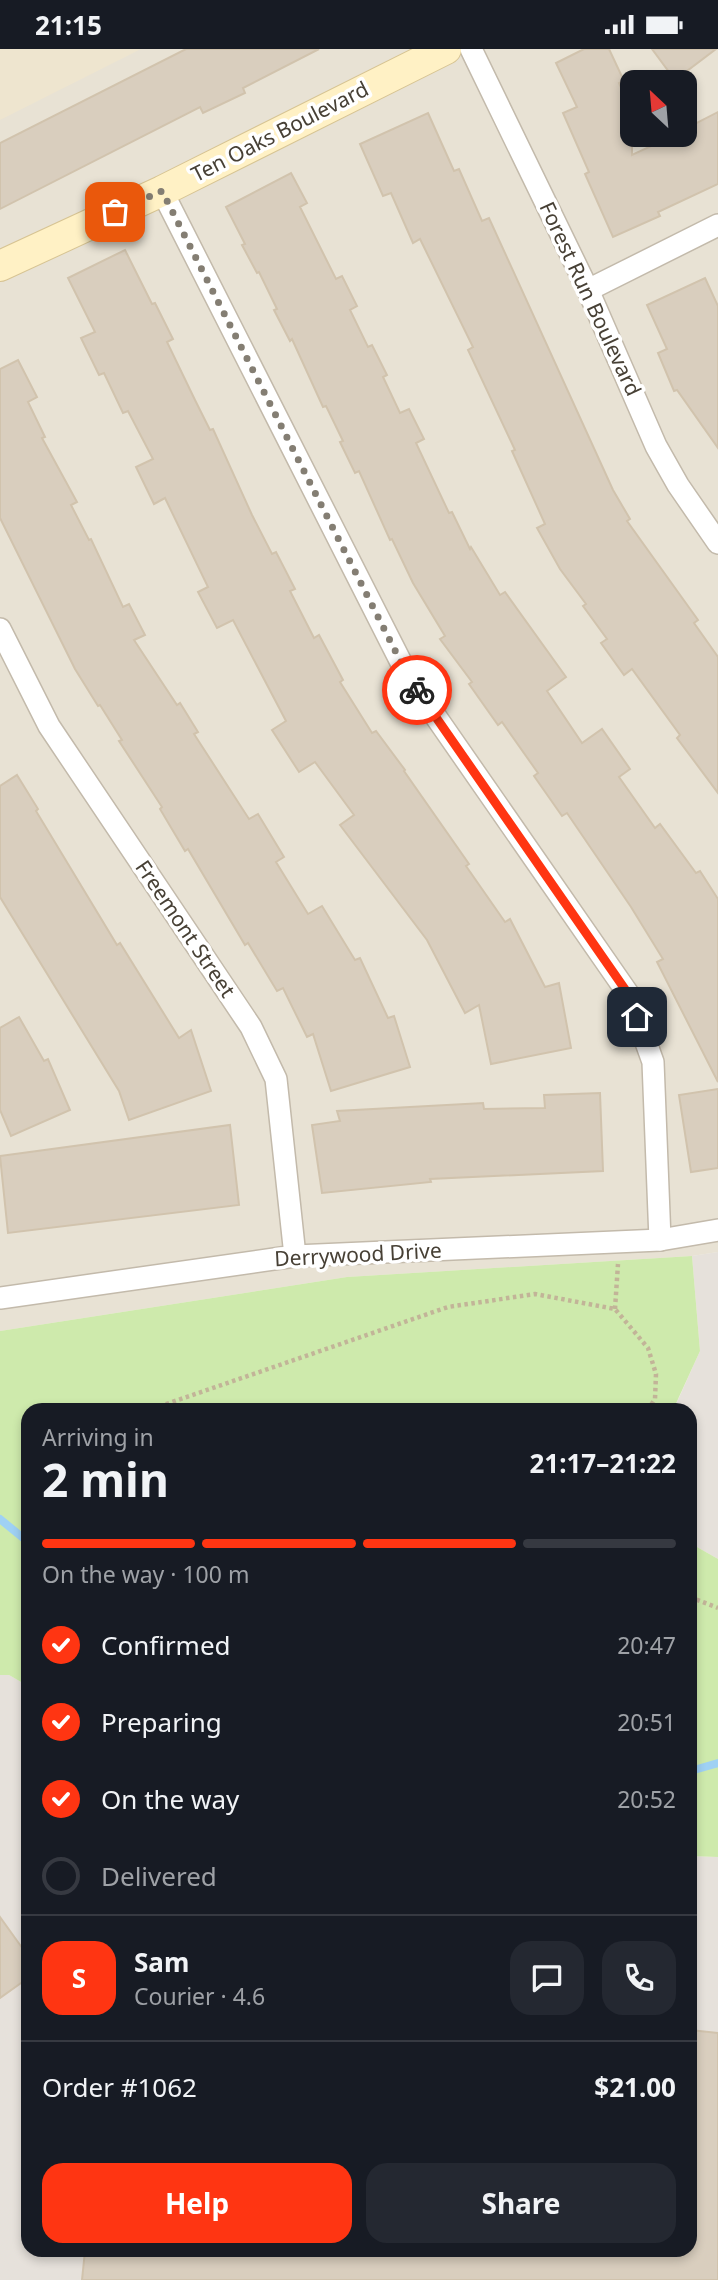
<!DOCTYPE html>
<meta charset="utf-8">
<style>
:root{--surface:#171b24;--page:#242831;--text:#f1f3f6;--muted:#9ea1a6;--line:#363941;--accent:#ff3512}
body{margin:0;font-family:"Noto Sans",sans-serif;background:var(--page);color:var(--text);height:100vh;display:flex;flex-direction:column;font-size:26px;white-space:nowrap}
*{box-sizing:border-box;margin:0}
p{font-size:23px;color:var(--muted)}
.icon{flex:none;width:38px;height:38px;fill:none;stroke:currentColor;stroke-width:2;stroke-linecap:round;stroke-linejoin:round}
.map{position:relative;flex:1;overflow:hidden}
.panel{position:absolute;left:21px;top:1354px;width:676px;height:854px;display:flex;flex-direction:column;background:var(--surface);border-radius:21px;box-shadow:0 4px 10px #0003}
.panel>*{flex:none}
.needle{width:46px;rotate:334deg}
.fabs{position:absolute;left:620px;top:21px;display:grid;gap:14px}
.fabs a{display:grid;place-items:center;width:77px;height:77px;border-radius:14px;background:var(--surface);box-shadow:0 4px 10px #0003;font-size:35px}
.pin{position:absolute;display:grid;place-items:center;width:60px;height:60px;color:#fff;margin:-30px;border-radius:14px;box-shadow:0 4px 10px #0006}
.courier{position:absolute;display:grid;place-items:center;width:70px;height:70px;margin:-35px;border:5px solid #ff3512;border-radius:50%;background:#fff;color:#222;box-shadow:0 2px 9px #0007}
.summary em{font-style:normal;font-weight:700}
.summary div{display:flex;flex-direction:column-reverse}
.summary{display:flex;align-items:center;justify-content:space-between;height:119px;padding:0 21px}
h1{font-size:46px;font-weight:700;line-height:52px}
.bar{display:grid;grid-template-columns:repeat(4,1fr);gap:10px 7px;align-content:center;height:84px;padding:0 21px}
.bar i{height:9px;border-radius:5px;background:var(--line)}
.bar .current{background:var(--accent)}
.bar p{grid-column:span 4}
.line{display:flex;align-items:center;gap:18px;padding:0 21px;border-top:2px solid var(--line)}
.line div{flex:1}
.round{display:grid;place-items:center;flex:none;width:74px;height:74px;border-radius:21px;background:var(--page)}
ol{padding:0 21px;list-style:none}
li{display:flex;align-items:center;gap:21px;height:77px}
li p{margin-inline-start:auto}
li .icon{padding:7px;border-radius:50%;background:var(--accent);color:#fff;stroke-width:4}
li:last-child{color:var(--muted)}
li i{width:38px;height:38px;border:4px solid var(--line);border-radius:50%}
.action{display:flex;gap:14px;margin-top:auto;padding:14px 21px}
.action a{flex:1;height:80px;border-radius:21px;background:var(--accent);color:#fff;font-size:28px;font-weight:700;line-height:80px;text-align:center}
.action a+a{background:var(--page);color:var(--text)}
.status{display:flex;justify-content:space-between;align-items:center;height:49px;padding:0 35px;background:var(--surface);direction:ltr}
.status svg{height:19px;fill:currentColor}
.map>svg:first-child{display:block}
</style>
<div class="status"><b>21:15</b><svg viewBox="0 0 49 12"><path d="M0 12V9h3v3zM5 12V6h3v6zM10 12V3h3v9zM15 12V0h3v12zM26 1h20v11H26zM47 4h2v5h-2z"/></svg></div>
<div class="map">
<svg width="718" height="2231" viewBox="0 0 718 2231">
<rect width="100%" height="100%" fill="#f4f0e6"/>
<!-- residential -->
<path fill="#e8e2d4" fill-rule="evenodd" d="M0 0H718V1203L692 1207 347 1228 0 1282ZM632 33H684V86H632Z"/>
<!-- industrial -->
<g fill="#e6e1db">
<polygon points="718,1203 718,1510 690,1494 690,1362 673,1362 700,1302 692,1207"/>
<polygon points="0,1626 9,1626 28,1637 28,2202 690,2202 690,1807 718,1808 718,2231 0,2231"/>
</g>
<!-- education -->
<polygon fill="#eee5cf" points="0,0 141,0 0,71"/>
<!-- green -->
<g fill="#ceeaac">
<polygon points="692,1207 700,1302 673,1361 28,1362 28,1637 9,1626 0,1626 0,1282 347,1228"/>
<polygon points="690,1494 718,1510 718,1808 690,1807"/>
</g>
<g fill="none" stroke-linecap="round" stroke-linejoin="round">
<!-- stream -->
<g stroke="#9fd1f4" stroke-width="8">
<polyline points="0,1470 28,1493"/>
<polyline points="690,1719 694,1721 718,1714"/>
</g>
</g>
<!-- building -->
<g fill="#d9cebe" stroke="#d1c3ad" stroke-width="2">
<polygon points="186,0 319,0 243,39 245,44 203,64 200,58 0,160 0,94"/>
<polygon points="584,0 609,0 624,32 619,34 632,64 632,106 675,86 684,86 685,80 718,63 718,135 658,163 660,167 613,188 585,125 589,123 563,64 577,58 556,14"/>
<polygon points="652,0 716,0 675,31"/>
<polygon points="428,64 454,122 459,120 482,172 489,169 613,441 630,470 627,472 698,571 694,574 718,608 718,744 677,689 680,686 632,620 624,626 601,594 607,590 583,557 586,555 560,520 537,479 545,475 512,402 515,401 468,301 473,298 420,190 413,194 391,144 383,147 360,95"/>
<polygon points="291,124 307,154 300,158 336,230 342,227 357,257 350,261 368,298 372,296 387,326 383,328 400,364 409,360 424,390 416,394 449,464 452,463 470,500 471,498 500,546 505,543 566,628 547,642 582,694 602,680 630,720 619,728 655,779 660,775 696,824 700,822 718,850 718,1033 657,913 663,910 631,858 567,764 562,767 534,727 538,724 502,673 498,676 469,635 472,633 440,590 445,587 413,534 392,490 390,491 359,422 355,424 340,393 343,392 326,357 323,358 292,290 290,292 274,261 277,260 259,223 257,224 242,196 245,195 226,158"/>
<polygon points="125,201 152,255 155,254 173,290 167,293 195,351 210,381 213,380 252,466 272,505 276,503 295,540 290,542 314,589 319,586 343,631 340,633 372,684 376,682 405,721 404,722 469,815 466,817 505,873 510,870 545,938 559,934 571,999 491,1015 479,956 465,964 427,891 340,776 354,766 315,713 299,723 272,681 286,672 233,571 217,579 198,543 208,538 165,449 154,455 136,418 153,410 128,362 123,364 104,324 99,326 81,289 95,283 68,229"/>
<polygon points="705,229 718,257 718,399 677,341 674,342 658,304 667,300 647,256"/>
<polygon points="18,311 37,348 28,353 45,388 42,389 77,453 71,456 89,491 91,490 123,558 129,555 145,586 134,591 177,656 180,654 198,683 194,685 249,770 258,765 284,808 276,813 308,865 322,857 355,911 360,909 388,969 394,967 410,1018 331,1042 313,985 307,988 283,939 277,942 248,894 245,896 188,800 185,802 160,760 162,758 119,692 122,691 100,656 98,657 75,620 0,469 0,320"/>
<polygon points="17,726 38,760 36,762 117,896 120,894 179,989 191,981 211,1042 129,1071 119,1042 0,848 0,737"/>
<polygon points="19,968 44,1012 48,1010 70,1061 11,1087 0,1061 0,979"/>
<polygon points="718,1040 718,1119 691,1123 679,1046"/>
<polygon points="600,1044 603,1122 430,1130 431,1133 322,1144 312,1076 340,1072 337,1062 483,1054 484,1060 545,1059 544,1046"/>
<polygon points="230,1076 239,1156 8,1184 0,1107"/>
<polygon points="0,1868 28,1907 28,1929 0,1949"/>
<polygon points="690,1981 718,1984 718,2231 82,2231 85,2202 690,2202"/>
</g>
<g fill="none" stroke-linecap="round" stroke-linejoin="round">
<!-- street casing -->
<g stroke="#c3baab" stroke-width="24">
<g id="street">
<polyline points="471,0 588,241 656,397 678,436 718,494"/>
<polyline points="162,142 409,629 629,946 653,1013 660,1191"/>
<polyline points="588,241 718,176"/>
<polyline points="0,580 49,677 251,978 276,1030 295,1207"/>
<polyline points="0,1249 295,1207 660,1191 718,1181"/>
</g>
</g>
<!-- secondary casing -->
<g stroke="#d7c493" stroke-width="32">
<polyline id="secondary" points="0,217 162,142 446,0"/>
</g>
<!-- path -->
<g stroke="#c2b498" stroke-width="4.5" stroke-dasharray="3.5 3.5" stroke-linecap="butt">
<polyline points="615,1260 618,1215"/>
<polyline points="146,1362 448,1258 535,1245 615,1260 648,1299 656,1325 655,1350 647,1362"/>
<polyline points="690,1548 718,1559"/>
</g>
<!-- street -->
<use href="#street" stroke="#fff" stroke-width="21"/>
<!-- secondary -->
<use href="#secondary" stroke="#fff1c5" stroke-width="30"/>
</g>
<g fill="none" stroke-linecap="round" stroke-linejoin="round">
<!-- done -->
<polyline stroke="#847e73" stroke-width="7" stroke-dasharray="0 12.6" points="115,163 162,142 409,629 417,641"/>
<!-- route -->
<polyline stroke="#ff3512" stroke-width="9" points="417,641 629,946 637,968"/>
</g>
<g text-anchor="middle" stroke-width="7" stroke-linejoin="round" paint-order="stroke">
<!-- street labels -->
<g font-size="21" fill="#474035" stroke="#fff">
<text transform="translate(280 83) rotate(-27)" y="7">Ten Oaks Boulevard</text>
<text transform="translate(590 250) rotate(65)" y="7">Forest Run Boulevard</text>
<text transform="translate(185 880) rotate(56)" y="7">Freemont Street</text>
<text transform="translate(358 1206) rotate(-3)" y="7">Derrywood Drive</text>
</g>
</g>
</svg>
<div class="fabs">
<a><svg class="needle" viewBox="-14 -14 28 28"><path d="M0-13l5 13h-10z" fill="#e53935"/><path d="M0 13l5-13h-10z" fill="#9ea1a6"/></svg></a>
</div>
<div class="pin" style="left:115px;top:163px;background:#ea580c"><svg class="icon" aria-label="bag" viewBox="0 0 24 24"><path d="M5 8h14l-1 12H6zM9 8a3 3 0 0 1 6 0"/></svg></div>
<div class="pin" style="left:637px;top:968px;background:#1f2937"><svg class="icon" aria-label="home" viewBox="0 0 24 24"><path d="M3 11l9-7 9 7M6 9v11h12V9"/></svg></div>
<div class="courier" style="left:417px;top:641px"><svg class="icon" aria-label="bike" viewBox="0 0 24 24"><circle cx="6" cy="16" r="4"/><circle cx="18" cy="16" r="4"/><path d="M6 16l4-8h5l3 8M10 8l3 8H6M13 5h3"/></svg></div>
<section class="panel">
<div class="summary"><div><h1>2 min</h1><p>Arriving in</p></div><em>21:17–21:22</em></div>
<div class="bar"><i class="current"></i><i class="current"></i><i class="current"></i><i></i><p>On the way · 100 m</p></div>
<ol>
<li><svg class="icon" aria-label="check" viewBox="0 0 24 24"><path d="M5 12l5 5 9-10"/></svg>Confirmed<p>20:47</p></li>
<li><svg class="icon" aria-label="check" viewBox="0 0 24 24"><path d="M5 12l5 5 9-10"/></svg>Preparing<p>20:51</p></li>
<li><svg class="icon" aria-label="check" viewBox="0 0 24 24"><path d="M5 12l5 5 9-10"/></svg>On the way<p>20:52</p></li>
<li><i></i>Delivered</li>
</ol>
<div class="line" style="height:126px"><b class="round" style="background:var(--accent);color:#fff">S</b><div><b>Sam</b><p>Courier · 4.6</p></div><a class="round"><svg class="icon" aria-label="chat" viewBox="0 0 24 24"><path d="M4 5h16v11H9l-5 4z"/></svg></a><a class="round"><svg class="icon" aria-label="phone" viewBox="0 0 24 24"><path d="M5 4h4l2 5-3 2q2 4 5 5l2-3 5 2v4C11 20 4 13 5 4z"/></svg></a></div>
<div class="line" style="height:91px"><div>Order #1062</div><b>$21.00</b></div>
<div class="action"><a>Help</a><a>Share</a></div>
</section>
</div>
